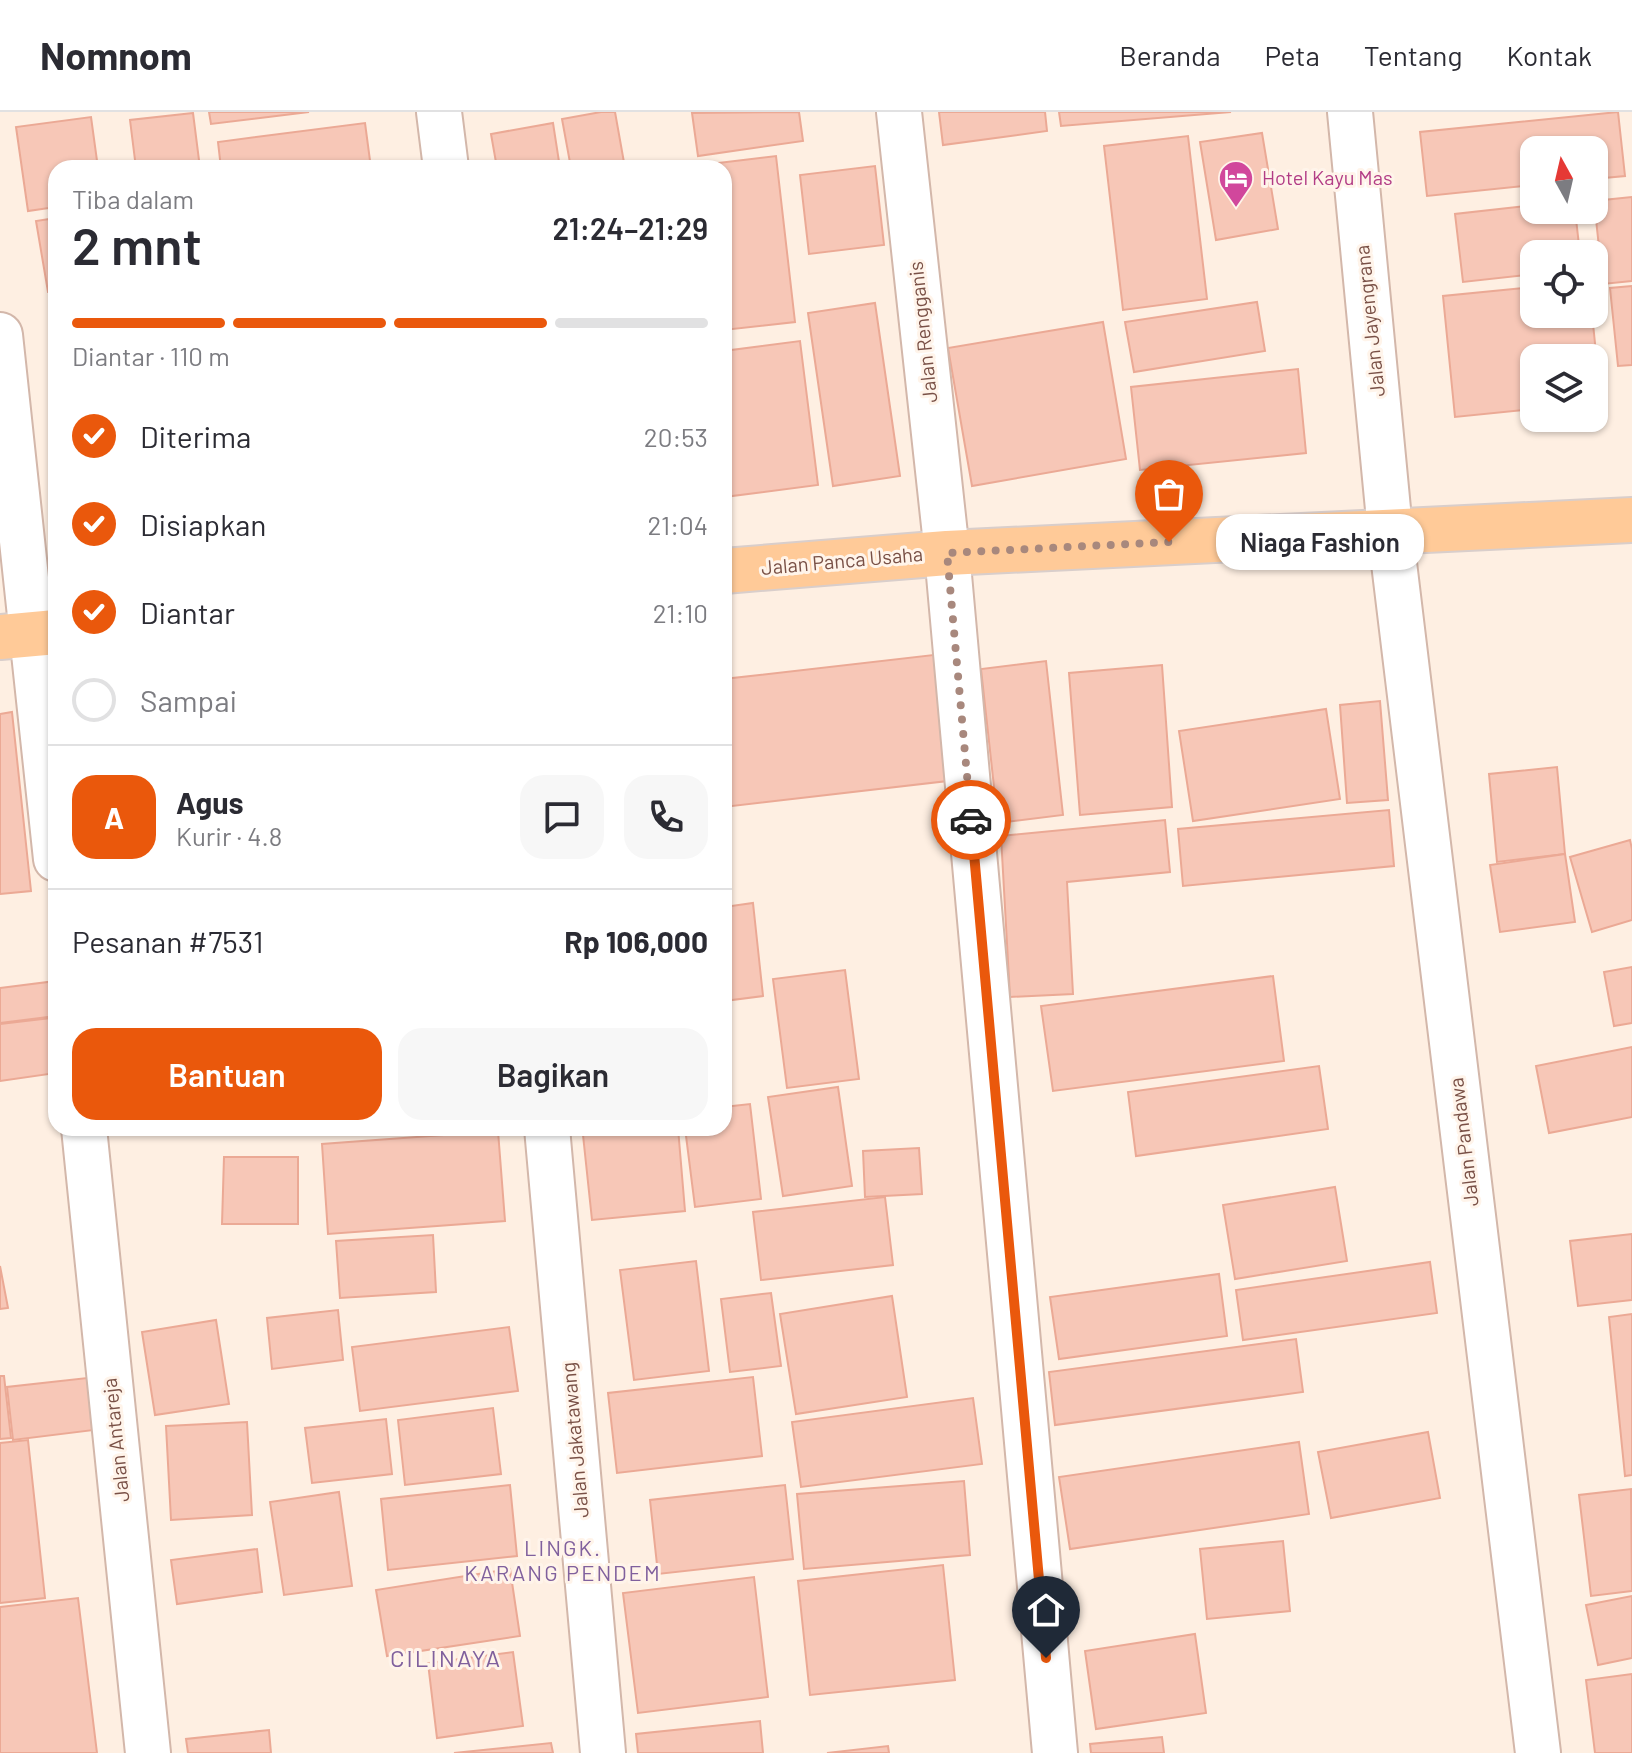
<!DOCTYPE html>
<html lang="id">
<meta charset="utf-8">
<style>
:root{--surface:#fff;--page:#f7f7f7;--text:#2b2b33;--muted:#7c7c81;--line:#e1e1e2;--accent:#ea580c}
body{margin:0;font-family:Barlow,sans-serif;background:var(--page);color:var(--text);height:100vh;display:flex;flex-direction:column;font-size:30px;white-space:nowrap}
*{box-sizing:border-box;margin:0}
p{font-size:26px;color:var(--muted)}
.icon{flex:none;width:44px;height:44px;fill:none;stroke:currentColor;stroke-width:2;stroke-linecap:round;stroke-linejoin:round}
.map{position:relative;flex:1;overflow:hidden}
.details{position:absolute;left:48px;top:48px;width:684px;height:976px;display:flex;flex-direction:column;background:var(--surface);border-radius:24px;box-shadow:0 2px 6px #0004}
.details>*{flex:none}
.needle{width:52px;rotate:352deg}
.buttons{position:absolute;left:1520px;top:24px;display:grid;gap:16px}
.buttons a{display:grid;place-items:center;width:88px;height:88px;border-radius:16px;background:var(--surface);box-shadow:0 2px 6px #0004;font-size:40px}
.pin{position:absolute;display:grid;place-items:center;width:68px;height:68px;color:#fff;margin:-82px -34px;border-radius:50% 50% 50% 0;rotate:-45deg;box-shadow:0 0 8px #0007}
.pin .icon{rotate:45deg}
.courier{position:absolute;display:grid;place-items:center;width:80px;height:80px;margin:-40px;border:6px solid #ea580c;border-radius:50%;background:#fff;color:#222;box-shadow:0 2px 10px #0007}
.bubble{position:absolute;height:56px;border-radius:24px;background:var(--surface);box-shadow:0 2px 6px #0004;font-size:26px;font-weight:600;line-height:56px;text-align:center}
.overview em{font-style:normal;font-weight:600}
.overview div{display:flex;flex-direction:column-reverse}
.overview{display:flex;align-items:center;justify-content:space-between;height:136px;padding:0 24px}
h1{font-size:52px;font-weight:600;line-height:60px}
.bar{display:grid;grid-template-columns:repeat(4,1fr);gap:12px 8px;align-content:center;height:96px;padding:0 24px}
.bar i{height:10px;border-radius:6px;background:var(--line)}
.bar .on{background:var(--accent)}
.bar p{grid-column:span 4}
.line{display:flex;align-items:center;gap:20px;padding:0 24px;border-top:2px solid var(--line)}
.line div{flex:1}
.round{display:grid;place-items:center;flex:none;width:84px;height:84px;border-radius:24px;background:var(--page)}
ol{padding:0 24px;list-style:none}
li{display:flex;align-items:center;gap:24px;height:88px}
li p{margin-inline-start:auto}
li .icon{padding:8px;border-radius:50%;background:var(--accent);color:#fff;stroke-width:4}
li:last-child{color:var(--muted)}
li i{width:44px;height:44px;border:4px solid var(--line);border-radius:50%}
.primary-button{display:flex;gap:16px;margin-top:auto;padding:16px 24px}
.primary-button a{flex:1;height:92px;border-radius:24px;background:var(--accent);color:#fff;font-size:32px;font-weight:600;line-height:92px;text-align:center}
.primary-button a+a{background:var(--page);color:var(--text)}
header{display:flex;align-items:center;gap:48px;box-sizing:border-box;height:112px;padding:0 40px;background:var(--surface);border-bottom:2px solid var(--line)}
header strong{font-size:38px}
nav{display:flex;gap:44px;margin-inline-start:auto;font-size:28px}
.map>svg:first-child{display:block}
</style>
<header>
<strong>Nomnom</strong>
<nav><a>Beranda</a><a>Peta</a><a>Tentang</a><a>Kontak</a></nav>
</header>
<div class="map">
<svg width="1632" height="1641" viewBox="0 0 1632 1641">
<rect width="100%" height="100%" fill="#feefe2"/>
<!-- building -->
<g fill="#f7c7b7" stroke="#eba995" stroke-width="2">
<polygon points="209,0 309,0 211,12"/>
<polygon points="601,0 615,0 625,56 571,56 562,7"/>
<polygon points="799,0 803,29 698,44 692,1"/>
<polygon points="939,0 1045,0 1047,19 943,33"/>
<polygon points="1059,0 1231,0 1061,14"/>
<polygon points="1618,0 1625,64 1594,67 1594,38 1534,38 1534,73 1427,84 1420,20"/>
<polygon points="193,1 200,56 136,56 130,8"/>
<polygon points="91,5 98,56 56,56 56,95 28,99 16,15"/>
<polygon points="365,11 371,56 221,56 218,30"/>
<polygon points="553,11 560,56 497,56 491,22"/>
<polygon points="1262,21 1278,117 1216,128 1200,30"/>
<polygon points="1188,24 1207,187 1123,198 1104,34"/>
<polygon points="776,44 795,210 724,218 724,56 685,55"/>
<polygon points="875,54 884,133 809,142 800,63"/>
<polygon points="1632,85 1632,169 1603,172 1594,89"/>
<polygon points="1534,93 1534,98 1575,98 1580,142 1534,142 1534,162 1463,170 1455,102"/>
<polygon points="56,106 56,179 48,180 36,109"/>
<polygon points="1632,174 1632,253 1618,254 1610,176"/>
<polygon points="1534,175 1534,202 1592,202 1601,290 1594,291 1594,246 1534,246 1534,297 1455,305 1443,184"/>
<polygon points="1257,190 1265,239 1134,260 1125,210"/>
<polygon points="875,191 900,364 833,374 808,201"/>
<polygon points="1103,210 1126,347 972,374 948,236"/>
<polygon points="800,229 818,373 724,385 724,239"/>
<polygon points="1298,257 1306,341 1140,358 1131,275"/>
<polygon points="942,542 956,668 724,695 724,567"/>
<polygon points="1046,549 1063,703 998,711 981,557"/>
<polygon points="1162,553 1172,695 1080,703 1069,561"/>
<polygon points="1380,589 1388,688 1347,691 1340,593"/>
<polygon points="1326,597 1340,687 1193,709 1179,619"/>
<polygon points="12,600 31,779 0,782 0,602"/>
<polygon points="1557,655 1565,742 1497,750 1489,662"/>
<polygon points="1389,698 1394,754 1183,774 1178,717"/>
<polygon points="1165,708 1170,760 1067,770 1073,882 1010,885 1001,724"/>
<polygon points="1630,728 1632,737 1632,808 1592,820 1570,745"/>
<polygon points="1565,742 1575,810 1500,820 1490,753"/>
<polygon points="753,791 763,884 724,889 724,795"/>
<polygon points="1632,855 1632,911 1614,914 1604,860"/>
<polygon points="845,858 859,967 787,976 773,867"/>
<polygon points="1273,864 1284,949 1053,979 1041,894"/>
<polygon points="56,869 56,904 0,911 0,876"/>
<polygon points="51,906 56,961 0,969 0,912"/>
<polygon points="1632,935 1632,1005 1549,1021 1536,954"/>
<polygon points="1319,954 1328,1017 1136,1044 1128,980"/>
<polygon points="838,975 852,1074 783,1084 768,985"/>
<polygon points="750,992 761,1087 695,1095 685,1016 724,1016 724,995"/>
<polygon points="657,1016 678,1016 685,1099 592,1108 583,1023"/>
<polygon points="498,1019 505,1109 328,1122 322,1032"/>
<polygon points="919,1036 922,1082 865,1085 863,1039"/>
<polygon points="224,1045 298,1045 298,1112 222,1112"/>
<polygon points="1335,1075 1347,1149 1235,1167 1223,1093"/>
<polygon points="885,1085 893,1153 761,1168 753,1100"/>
<polygon points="1632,1122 1632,1188 1578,1194 1570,1129"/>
<polygon points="433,1123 436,1180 340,1186 336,1129"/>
<polygon points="696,1149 709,1259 634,1268 620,1158"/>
<polygon points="1430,1150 1437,1201 1243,1228 1236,1178"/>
<polygon points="0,1154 8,1196 0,1197"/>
<polygon points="1219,1162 1227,1224 1059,1247 1050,1185"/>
<polygon points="771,1181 781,1254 730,1260 721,1187"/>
<polygon points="892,1184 907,1285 796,1302 780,1202"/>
<polygon points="338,1198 343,1248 272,1257 267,1206"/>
<polygon points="1632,1202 1632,1363 1625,1364 1609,1205"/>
<polygon points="216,1208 229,1292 155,1303 142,1220"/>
<polygon points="509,1215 518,1279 360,1299 352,1235"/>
<polygon points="1296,1227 1303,1280 1055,1313 1049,1260"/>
<polygon points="0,1264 4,1264 11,1326 0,1327"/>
<polygon points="753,1265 762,1344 617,1361 608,1281"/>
<polygon points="87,1266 94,1318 13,1328 7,1275"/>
<polygon points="973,1286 982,1352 801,1375 792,1310"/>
<polygon points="493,1296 501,1362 405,1373 398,1308"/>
<polygon points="386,1307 392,1362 312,1371 305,1316"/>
<polygon points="247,1310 252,1403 171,1408 166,1314"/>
<polygon points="1428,1320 1440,1386 1331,1406 1318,1340"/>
<polygon points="28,1328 45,1486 0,1491 0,1331"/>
<polygon points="1299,1330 1309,1402 1070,1437 1059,1365"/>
<polygon points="964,1369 970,1443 804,1457 797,1382"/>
<polygon points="510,1373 517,1444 388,1458 381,1387"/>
<polygon points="785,1373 793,1447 658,1462 650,1388"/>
<polygon points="1631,1377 1632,1479 1591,1484 1579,1383"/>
<polygon points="339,1380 352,1474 284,1483 270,1390"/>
<polygon points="1283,1429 1290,1499 1207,1507 1200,1437"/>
<polygon points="257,1437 262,1480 177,1492 171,1448"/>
<polygon points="943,1453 955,1568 810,1583 798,1469"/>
<polygon points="510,1457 520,1524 387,1544 376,1478"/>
<polygon points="754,1465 768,1585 638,1601 623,1481"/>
<polygon points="1632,1484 1632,1546 1598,1553 1586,1493"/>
<polygon points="78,1486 97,1641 0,1641 0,1495"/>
<polygon points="1195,1522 1206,1601 1096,1617 1085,1539"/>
<polygon points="513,1540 523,1614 437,1626 428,1551"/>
<polygon points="1632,1562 1632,1641 1595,1641 1586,1568"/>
<polygon points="760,1609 763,1641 638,1641 636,1622"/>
<polygon points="269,1618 271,1641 188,1641 186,1627"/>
<polygon points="1162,1625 1164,1641 1091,1641 1090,1632"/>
<polygon points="551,1631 553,1641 454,1641"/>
<polygon points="888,1634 889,1641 827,1641"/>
</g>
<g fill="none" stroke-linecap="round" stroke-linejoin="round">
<!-- minor casing -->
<g stroke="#d3b7aa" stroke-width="48">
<g id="minor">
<polyline points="439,0 446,56"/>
<polyline points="899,0 947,441 1055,1641"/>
<polyline points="1350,0 1390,418 1538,1641"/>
<polyline points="0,223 56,747"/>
<polyline points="84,1016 148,1641"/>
<polyline points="547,1016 603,1641"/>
</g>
</g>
<!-- major casing -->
<g stroke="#d9cecb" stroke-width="48">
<g id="major">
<polyline points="724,459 947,441 1632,408"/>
<polyline points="0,525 56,520"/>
</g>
</g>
<!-- minor -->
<use href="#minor" stroke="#fff" stroke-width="44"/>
<!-- major -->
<use href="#major" stroke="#ffca98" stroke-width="44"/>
</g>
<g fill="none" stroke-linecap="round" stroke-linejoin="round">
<!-- done -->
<polyline stroke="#a8887d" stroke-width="8" stroke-dasharray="0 14.4" points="971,708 947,441 1169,430"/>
<!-- route -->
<polyline stroke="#ea580c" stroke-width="10" points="971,708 1046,1546"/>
</g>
<!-- icons -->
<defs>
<g id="hotel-pin" transform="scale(1.8)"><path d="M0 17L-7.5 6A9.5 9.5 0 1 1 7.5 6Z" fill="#d1479c" stroke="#fff4ea"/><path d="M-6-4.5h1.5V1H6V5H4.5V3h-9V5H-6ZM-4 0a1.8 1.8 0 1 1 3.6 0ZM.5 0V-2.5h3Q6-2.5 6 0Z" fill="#fff"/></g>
</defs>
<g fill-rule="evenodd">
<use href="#hotel-pin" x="1236" y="66"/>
</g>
<g text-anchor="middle" stroke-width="6" stroke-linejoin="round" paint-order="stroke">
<!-- hotel labels -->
<g font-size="20" fill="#b23c85" stroke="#fff4ea" text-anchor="start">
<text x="1262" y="73">Hotel Kayu Mas</text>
</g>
<!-- street labels -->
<g font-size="20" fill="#795046" stroke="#fff4ea">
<text transform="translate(1370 209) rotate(-96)" y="7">Jalan Jayengrana</text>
<text transform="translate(923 220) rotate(-96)" y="7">Jalan Rengganis</text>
<text transform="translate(842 449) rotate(-5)" y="7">Jalan Panca Usaha</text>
<text transform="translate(1464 1030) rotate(-97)" y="7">Jalan Pandawa</text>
<text transform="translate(116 1328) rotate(-96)" y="7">Jalan Antareja</text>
<text transform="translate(575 1328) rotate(-95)" y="7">Jalan Jakatawang</text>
</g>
<!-- neighbourhood labels -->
<g font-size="22" letter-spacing="2" fill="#80609d" stroke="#fff4ea">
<text x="563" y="1444">LINGK.<tspan x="563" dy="25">KARANG PENDEM</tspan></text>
</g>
<!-- quarter labels -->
<g font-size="24" letter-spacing="2" fill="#80609d" stroke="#fff4ea">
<text x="446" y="1555">CILINAYA</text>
</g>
</g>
</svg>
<div class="buttons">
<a><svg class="needle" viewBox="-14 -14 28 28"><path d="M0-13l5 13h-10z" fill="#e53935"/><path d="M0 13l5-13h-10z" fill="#7c7c81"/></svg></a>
<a><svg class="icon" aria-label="locate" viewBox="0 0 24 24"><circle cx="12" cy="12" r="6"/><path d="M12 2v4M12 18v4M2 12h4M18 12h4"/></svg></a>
<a><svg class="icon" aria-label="layers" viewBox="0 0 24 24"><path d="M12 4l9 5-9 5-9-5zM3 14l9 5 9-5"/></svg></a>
</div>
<div class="pin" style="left:1169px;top:430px;background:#ea580c"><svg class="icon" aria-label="bag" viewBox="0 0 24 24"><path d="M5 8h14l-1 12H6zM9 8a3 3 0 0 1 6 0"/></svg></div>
<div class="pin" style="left:1046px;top:1546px;background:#1f2937"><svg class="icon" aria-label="home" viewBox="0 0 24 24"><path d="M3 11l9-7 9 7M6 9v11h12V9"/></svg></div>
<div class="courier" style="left:971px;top:708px"><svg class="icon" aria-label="car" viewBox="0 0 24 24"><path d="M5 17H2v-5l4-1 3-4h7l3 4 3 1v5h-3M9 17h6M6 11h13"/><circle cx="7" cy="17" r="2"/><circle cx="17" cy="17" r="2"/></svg></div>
<div class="bubble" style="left:1216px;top:402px;width:208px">Niaga Fashion</div>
<section class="details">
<div class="overview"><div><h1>2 mnt</h1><p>Tiba dalam</p></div><em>21:24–21:29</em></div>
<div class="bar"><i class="on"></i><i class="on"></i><i class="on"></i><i></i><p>Diantar · 110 m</p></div>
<ol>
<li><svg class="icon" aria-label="check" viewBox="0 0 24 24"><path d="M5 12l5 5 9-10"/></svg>Diterima<p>20:53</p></li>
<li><svg class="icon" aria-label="check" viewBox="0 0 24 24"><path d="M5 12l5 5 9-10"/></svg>Disiapkan<p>21:04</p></li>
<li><svg class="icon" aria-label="check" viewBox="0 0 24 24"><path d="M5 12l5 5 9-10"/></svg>Diantar<p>21:10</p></li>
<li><i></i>Sampai</li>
</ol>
<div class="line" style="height:144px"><b class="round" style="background:var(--accent);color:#fff">A</b><div><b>Agus</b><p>Kurir · 4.8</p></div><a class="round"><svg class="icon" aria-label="chat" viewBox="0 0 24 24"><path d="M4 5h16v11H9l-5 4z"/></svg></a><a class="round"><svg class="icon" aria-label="phone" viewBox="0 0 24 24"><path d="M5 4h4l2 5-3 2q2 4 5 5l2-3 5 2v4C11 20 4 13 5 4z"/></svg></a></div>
<div class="line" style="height:104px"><div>Pesanan #7531</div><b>Rp 106,000</b></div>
<div class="primary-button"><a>Bantuan</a><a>Bagikan</a></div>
</section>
</div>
